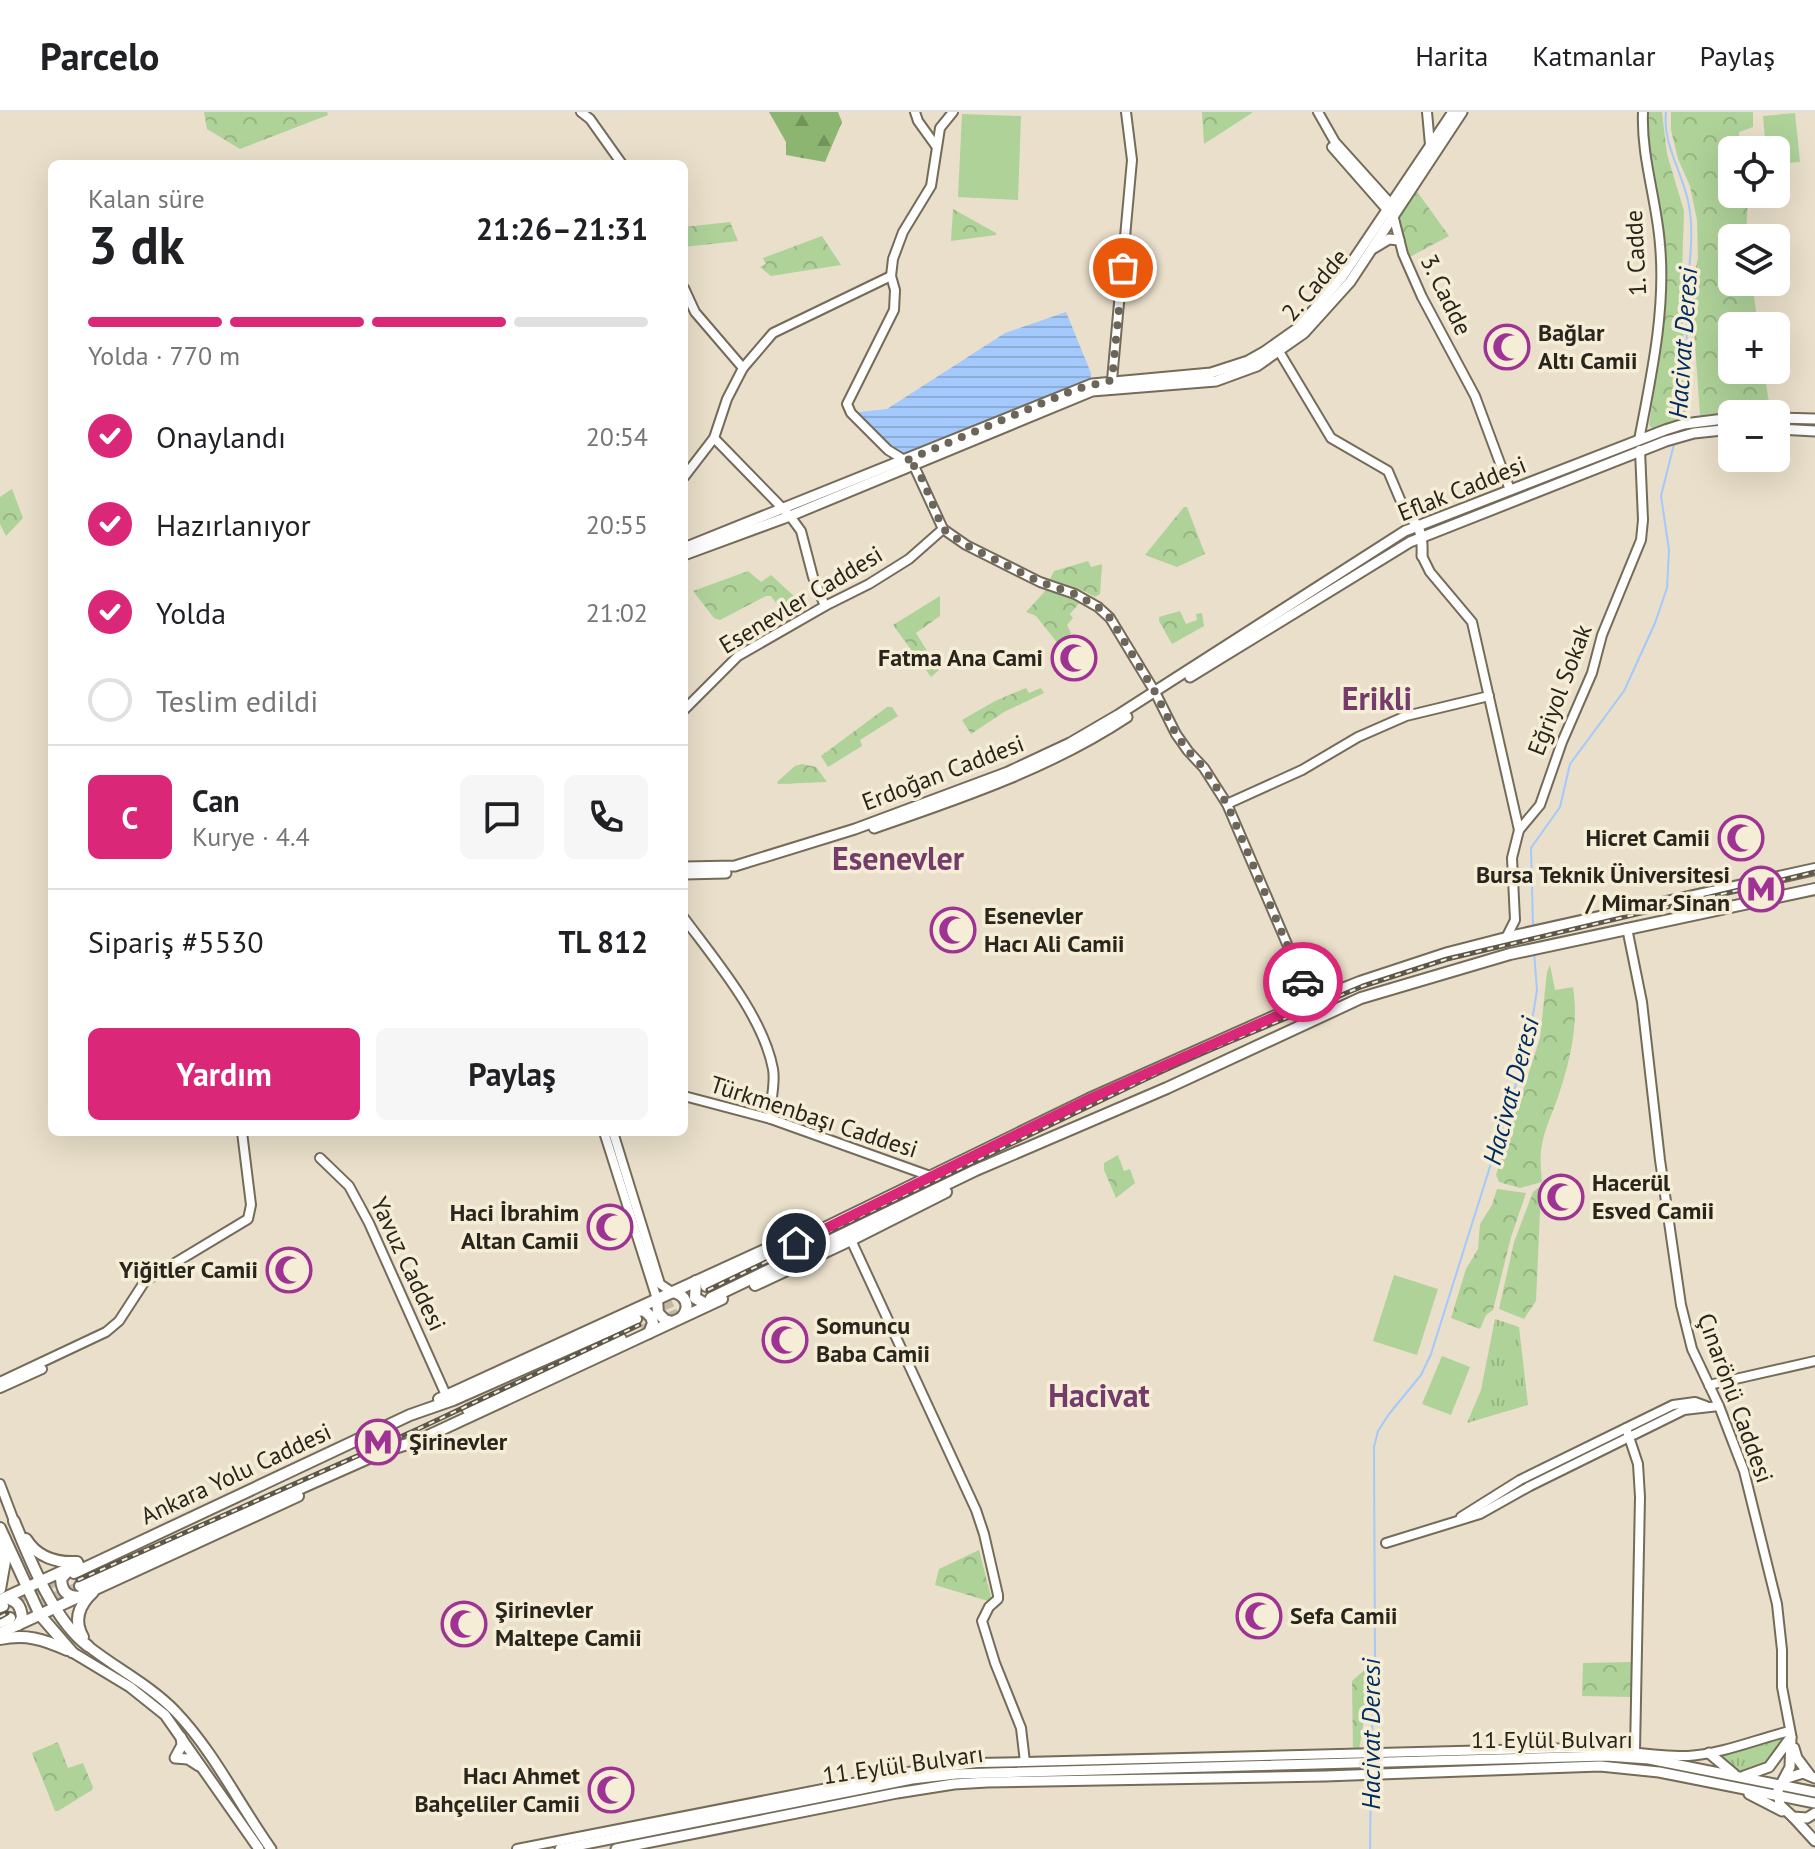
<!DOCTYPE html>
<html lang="tr">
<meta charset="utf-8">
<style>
:root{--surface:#fff;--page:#f6f6f6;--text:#202124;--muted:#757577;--line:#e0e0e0;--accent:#db2777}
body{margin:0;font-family:"PT Sans",sans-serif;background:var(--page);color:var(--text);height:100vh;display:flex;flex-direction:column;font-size:30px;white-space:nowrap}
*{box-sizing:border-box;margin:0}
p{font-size:26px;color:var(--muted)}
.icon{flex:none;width:44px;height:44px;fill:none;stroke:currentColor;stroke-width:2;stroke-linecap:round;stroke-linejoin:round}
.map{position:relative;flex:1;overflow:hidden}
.sheet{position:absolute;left:48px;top:48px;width:640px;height:976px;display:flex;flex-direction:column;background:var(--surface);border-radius:12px;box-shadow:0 8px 32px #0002}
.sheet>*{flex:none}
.controls{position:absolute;left:1718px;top:24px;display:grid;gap:16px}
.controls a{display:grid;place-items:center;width:72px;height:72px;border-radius:12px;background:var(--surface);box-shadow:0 8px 32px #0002;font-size:40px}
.pin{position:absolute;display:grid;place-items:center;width:68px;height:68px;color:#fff;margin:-34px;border:4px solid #fff;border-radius:50%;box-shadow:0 2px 8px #0007}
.courier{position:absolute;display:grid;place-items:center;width:80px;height:80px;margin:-40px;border:6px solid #db2777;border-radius:50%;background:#fff;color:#222;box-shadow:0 2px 10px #0007}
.headline em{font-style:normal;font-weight:800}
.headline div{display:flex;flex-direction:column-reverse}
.headline{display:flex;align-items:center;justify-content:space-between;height:136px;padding:0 40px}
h1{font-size:52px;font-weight:800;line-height:60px}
.bar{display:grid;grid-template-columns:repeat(4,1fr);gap:12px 8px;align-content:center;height:96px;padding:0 40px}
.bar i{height:10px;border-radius:6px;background:var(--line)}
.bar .selected{background:var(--accent)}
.bar p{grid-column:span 4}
.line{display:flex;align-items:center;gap:20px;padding:0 40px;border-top:2px solid var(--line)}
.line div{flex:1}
.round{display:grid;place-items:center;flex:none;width:84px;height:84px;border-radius:12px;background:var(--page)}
ol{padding:0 40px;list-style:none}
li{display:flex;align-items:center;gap:24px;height:88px}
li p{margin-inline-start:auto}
li .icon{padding:8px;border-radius:50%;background:var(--accent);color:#fff;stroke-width:4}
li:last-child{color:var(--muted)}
li i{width:44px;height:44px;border:4px solid var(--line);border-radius:50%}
.action{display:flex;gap:16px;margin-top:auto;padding:16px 40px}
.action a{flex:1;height:92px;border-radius:12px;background:var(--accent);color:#fff;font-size:32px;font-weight:800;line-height:92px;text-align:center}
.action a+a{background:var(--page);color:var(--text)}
header{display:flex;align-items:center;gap:48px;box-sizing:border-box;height:112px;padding:0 40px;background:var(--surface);border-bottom:2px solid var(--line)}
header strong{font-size:38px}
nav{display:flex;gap:44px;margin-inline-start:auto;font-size:28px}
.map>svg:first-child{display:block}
</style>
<header>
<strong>Parcelo</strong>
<nav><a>Harita</a><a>Katmanlar</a><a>Paylaş</a></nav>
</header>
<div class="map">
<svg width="1815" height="1737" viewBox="0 0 1815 1737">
<defs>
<pattern id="grass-tufts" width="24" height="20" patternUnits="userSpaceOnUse" patternTransform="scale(2)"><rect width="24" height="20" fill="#afd299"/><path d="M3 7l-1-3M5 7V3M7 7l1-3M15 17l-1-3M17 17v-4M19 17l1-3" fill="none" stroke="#97b483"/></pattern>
<pattern id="forest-firs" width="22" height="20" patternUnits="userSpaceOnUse" patternTransform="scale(2)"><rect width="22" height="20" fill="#8db572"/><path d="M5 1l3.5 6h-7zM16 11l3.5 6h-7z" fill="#73935d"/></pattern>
<pattern id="park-crowns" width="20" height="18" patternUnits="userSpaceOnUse" patternTransform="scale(2)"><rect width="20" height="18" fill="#afd299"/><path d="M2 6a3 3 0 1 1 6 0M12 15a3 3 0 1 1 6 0" fill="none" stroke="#97b483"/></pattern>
<pattern id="water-rules" width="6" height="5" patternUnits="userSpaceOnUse" patternTransform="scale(2)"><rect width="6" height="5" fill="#a4c9fc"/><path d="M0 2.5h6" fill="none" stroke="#8dacd8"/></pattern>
</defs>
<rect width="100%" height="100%" fill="#e9dfca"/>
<!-- grass -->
<g fill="url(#grass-tufts)">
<polygon points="1495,1207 1519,1215 1528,1293 1467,1311 1481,1278"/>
<path d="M1777 1627 1782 1629C1780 1648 1756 1664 1737 1658 1729 1656 1722 1649 1715 1644Z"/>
</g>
<!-- forest -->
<polygon fill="url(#forest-firs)" points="769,0 838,0 842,10 825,50 786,43 786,30"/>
<!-- park -->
<g fill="url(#park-crowns)">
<polygon points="204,0 327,0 328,3 240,37 207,17"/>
<polygon points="1202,0 1252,0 1252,1 1204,32"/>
<path d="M1647 0H1662L1667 42 1684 99 1681 187 1688 281 1685 307 1653 317 1649 313C1656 260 1667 207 1664 153 1662 102 1648 52 1647 0Z"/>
<polygon points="1671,0 1753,0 1753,15 1739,20 1740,38 1732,38 1732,82 1748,82 1746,126 1732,126 1732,170 1752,170 1758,214 1732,214 1732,258 1764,258 1770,298 1700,303 1691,176 1698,146 1697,108 1690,74 1678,47 1671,18"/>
<polygon points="1416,78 1449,124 1406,147 1393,104"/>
<polygon points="953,97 996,121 996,123 951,129"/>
<polygon points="730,110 738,129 684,135 684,115"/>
<polygon points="822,124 841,153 771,164 760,155 766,152 763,146"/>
<polygon points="12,377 23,406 6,424 0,412 0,385"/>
<polygon points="1184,395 1187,395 1205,442 1177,455 1145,443"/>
<polygon points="1088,449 1091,455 1102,452 1100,482 1095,485 1084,479 1050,467 1054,459"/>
<polygon points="748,459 761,470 771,463 808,497 790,510 771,484 766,484 720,508 714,506 693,479"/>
<polygon points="1046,478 1081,489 1070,502 1073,506 1067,513 1071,521 1064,539 1036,504 1026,500"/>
<polygon points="940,484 940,504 916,521 939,558 931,565 893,513"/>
<polygon points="1180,499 1186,512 1197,508 1196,502 1202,501 1204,514 1172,532 1159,509 1159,505"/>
<polygon points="1026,576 1029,581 1041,576 1044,581 1004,600 971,622 962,608 995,589"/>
<polygon points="887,595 892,595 898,604 860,628 862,634 828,655 821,644"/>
<polygon points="802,652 816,655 827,670 778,672 777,670 795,654"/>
<path d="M1550 853 1555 878 1573 875C1579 913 1570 949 1558 985 1552 1002 1543 1020 1541 1039 1540 1049 1541 1060 1542 1070L1520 1076 1499 1070 1496 1063 1540 926 1547 860Z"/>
<polygon points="1118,1043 1124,1059 1130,1057 1135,1071 1116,1086 1104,1058 1104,1051"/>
<polygon points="1538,1076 1541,1077 1536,1189 1524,1207 1499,1197 1514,1130 1533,1080"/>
<polygon points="1497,1077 1526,1081 1511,1125 1493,1198 1486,1203 1480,1217 1451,1206 1466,1157 1478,1137 1480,1112 1492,1093"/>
<polygon points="979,1438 991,1485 988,1489 935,1473 939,1457"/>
<polygon points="1632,1550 1631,1585 1582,1584 1583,1551"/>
<polygon points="1367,1556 1363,1614 1359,1638 1353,1638 1352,1569"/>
<polygon points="58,1630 68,1656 83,1651 93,1675 92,1678 58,1699 55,1699 32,1641"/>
</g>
<!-- pitch -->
<g fill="#afd299">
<polygon points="1795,1 1800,50 1776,52 1776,38 1766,38 1763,4"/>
<polygon points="962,2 1021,4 1018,88 958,85"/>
<polygon points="1394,1163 1438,1177 1417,1243 1373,1229"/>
<polygon points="1442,1244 1470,1255 1451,1303 1422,1292"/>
</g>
<!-- water -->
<polygon fill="url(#water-rules)" points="1066,200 1091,261 1090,273 905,349 851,301 887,297 1005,221"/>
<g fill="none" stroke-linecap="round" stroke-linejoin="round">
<!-- stream -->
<g stroke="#a4c9fc" stroke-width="2">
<path d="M1666 0C1662 30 1682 60 1688 89 1696 123 1687 159 1687 193 1686 232 1689 272 1679 310"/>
<polyline points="1533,814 1531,736 1560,695 1570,652 1624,579 1655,511 1667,476 1669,438 1661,384 1674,332"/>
<polyline points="1371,1640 1375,1546 1374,1335 1378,1319 1389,1302 1421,1263 1431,1242 1528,934 1537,878 1534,840"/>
<polyline points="1370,1737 1371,1666"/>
</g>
<!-- highway-tunnel -->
<g stroke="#c2baa7" stroke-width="10" stroke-dasharray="10 5" stroke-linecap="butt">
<polyline points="636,1207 701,1176"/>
<polyline points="642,1218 709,1187"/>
<polyline points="7,1492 68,1463"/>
<polyline points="15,1503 80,1474"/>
</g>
<!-- secondary casing -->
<g stroke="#746b59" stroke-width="12">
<g id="secondary">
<polyline points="581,0 590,7 622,52"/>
<polyline points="915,0 918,9 936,34"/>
<polyline points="953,0 940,16 931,74 903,120 893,147 891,164 895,178 894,198 847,292 851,301 888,338 914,354 943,417 966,433 1040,470 1075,482 1098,495 1110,506 1155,580 1176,622 1188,639 1204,656 1227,692 1302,867 1305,883 1299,892"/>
<polyline points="1318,0 1335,30 1390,91 1403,142 1422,185 1475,284 1510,378"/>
<polyline points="1427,0 1430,33"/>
<polyline points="1332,35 1389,100"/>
<polyline points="684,176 695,200 743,256"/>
<polyline points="1277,236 1331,326 1388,359 1405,399"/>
<polyline points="1112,268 1132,48 1126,0"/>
<polyline points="714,326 790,404 801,419 813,465 825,494"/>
<path d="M1639 328C1651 265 1666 198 1660 133 1657 89 1641 45 1643 0"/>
<polyline points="684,365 714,326 727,287 743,256 773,221 891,164"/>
<polyline points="1422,444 1430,460 1472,510 1519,718"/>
<polyline points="684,598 738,544 825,494 869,472 909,447 943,417"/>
<polyline points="1227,692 1302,658 1358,625 1406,604 1489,584"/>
<path d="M684 806C715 848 763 904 773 957 776 973 769 991 771 1007"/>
<polyline points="1627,816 1642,890 1660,1048 1681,1193 1692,1237 1719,1294 1744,1359 1777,1492 1782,1538 1782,1575 1791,1622"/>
<polyline points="1506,826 1515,808 1512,746 1519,718 1540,693 1562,630 1592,561 1602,523 1641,428 1643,408 1640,338"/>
<polyline points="684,984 771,1007 930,1064"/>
<polyline points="604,1020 657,1187"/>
<polyline points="613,1020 660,1172 672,1180"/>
<polyline points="320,1046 349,1074 369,1111 446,1283"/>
<polyline points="851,1128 976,1398 984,1422 998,1483 998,1487 989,1495 982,1509 995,1551 1021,1616 1025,1650"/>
<polyline points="0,1270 106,1220 119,1209 145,1169 248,1107 251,1093 242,1020"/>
<polyline points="1709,1273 1815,1249"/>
<polyline points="0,1276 42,1257"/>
<polyline points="1626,1316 1638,1352 1640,1385 1635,1639"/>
<polyline points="0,1372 14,1409"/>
<polyline points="1461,1405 1520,1368 1673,1293 1695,1290 1706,1294"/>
<polyline points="1386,1431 1480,1402 1530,1374 1684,1298 1719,1294"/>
<path d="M517 1737 919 1658 977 1651 1025 1650 1577 1636C1614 1636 1652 1645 1688 1644 1722 1642 1757 1627 1790 1619"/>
</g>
</g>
<!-- primary casing -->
<g stroke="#746b59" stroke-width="13">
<g id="primary">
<polyline points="1374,136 1389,127 1399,128"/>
<polyline points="1776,306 1815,307"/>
<polyline points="1776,317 1815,319"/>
<path d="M1405 399C1420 414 1423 422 1422 444"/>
<polyline points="684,436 1092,272 1211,261 1248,249 1264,240 1298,216 1342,165 1453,0"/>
<polyline points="684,443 790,404 1092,279 1216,269 1257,254 1304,221 1350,170 1462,0"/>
<polyline points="1190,565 1410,430 1666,329 1694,321 1732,317"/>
<path d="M874 716C961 686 1050 656 1127 605"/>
<polyline points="684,755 735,754 855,717 1008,660 1070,631 1118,603 1405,419 1665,318 1684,312 1732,306"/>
<polyline points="684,762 726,761"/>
<path d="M88 1534C117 1557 150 1573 176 1600 214 1640 239 1692 271 1737"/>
<polyline points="72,1540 130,1575 165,1603 259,1737"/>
<polyline points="181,1625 182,1633 175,1646 188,1647 199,1654"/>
<polyline points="1791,1625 1790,1655 1778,1678 1780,1693 1793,1705 1807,1706 1815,1701"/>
<polyline points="1794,1636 1797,1646 1809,1662"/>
<polyline points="1709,1641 1734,1662"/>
<polyline points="1744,1664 1769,1655 1791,1625"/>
<polyline points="1784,1667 1803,1661 1815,1666"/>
<polyline points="1749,1682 1782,1699"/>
<polyline points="1793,1705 1815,1729"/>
<polyline points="560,1737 912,1667 956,1662 1606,1644 1649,1647 1815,1680"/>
<polyline points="616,1737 897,1681 954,1672 987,1670 1325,1664 1600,1654 1659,1660 1815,1691"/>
</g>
</g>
<!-- highway casing -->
<g stroke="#746b59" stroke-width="14">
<g id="highway">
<polyline points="696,1169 695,1186 708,1193"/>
<polyline points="755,1173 851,1128 946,1080"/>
<polyline points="706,1174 1089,987 1282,901 1360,870 1448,841 1514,824 1815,757"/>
<path d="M672 1180C686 1182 691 1195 682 1205"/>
<polyline points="711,1186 976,1058 1167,976 1361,886 1510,842 1815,777"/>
<polyline points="657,1187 658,1201 665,1208 672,1210"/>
<polyline points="636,1198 645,1199 651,1205 653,1211 649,1221"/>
<polyline points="439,1287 806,1119"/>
<polyline points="468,1298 621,1227"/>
<polyline points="385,1339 417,1329 722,1187"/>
<path d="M14 1409C30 1448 54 1509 88 1534"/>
<polyline points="0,1416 40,1503 72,1540"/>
<path d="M26 1427C37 1445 57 1451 77 1450"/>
<path d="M68 1459 61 1467C62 1479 66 1484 78 1485"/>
<polyline points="74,1461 410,1303 453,1288 636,1207"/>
<polyline points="80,1474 389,1337"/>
<polyline points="0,1477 5,1449 1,1427"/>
<path d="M5 1486C17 1488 21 1494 22 1506L18 1513"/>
<polyline points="0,1488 78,1452"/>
<polyline points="0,1495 3,1494"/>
<polyline points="0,1510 10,1506"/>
<polyline points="0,1521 298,1384"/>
<path d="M83 1525C73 1508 79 1493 93 1480"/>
<path d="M0 1527C26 1522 43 1527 67 1538"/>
</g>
</g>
<!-- secondary -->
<use href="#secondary" stroke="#fff" stroke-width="8"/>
<!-- primary -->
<use href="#primary" stroke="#fff" stroke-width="9"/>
<!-- highway -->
<use href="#highway" stroke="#fff" stroke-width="10"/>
<!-- rail casing -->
<g stroke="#5b574b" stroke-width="5">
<g id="rail">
<polyline points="708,1178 1181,950 1363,874 1447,847 1815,760"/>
<polyline points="78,1468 418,1317 639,1213"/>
<polyline points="0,1505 7,1501"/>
</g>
</g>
<!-- rail -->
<use href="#rail" stroke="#f6edd7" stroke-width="2" stroke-dasharray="6" stroke-linecap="butt"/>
</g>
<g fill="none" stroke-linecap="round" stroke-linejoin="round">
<!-- done -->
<polyline stroke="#6c665a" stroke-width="8" stroke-dasharray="0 14.4" points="1123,156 1112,268 1076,277 905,349 914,354 922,367 943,417 966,433 1040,470 1075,482 1098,495 1110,506 1155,580 1176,622 1188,639 1204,656 1227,692 1303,870"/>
<!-- route -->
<polyline stroke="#db2777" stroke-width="10" points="796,1131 1089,987 1292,897 1304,887 1303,870"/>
</g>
<!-- icons -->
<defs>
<g id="mosque-ring" transform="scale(2.3)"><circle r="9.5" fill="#f6edd7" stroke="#9f3393" stroke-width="1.5"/><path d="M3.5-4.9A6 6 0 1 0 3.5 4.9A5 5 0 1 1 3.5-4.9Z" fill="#9f3393"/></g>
<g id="metro-ring" transform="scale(2.3)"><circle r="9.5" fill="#f6edd7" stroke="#9f3393" stroke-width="1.5"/><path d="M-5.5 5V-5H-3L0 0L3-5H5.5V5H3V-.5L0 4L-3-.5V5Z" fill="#9f3393"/></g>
</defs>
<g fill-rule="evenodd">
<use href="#mosque-ring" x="1507" y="235"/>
<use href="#mosque-ring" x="1074" y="546"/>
<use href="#mosque-ring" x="1741" y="726"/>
<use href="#metro-ring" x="1761" y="777"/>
<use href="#mosque-ring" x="953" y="818"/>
<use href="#mosque-ring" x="1561" y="1085"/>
<use href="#mosque-ring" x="610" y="1115"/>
<use href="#mosque-ring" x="289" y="1158"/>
<use href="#mosque-ring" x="785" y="1228"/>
<use href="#metro-ring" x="378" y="1330"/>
<use href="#mosque-ring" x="1259" y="1504"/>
<use href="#mosque-ring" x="464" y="1512"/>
<use href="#mosque-ring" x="611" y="1678"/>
</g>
<g text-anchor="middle" stroke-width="7" stroke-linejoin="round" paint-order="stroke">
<!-- street labels -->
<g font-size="24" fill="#28251d" stroke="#f6edd7">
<text transform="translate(1636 141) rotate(-93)" y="8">1. Cadde</text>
<text transform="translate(1315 173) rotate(-49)" y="8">2. Cadde</text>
<text transform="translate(1446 183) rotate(64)" y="8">3. Cadde</text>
<text transform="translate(1462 377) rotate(-22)" y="8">Eflak Caddesi</text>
<text transform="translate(801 488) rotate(-31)" y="8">Esenevler Caddesi</text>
<text transform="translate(1560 578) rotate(-69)" y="8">Eğriyol Sokak</text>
<text transform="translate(943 661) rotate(-21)" y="8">Erdoğan Caddesi</text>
<text transform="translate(814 1005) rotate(18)" y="8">Türkmenbaşı Caddesi</text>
<text transform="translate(408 1152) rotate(65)" y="8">Yavuz Caddesi</text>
<text transform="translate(1735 1286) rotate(70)" y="8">Çınarönü Caddesi</text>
<text transform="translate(236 1362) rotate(-25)" y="8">Ankara Yolu Caddesi</text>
<text x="1552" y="1636">11 Eylül Bulvarı</text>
<text transform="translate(903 1653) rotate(-8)" y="8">11 Eylül Bulvarı</text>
</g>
<!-- poi labels -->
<g font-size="24" font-weight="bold" fill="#28251d" stroke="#f6edd7" text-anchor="start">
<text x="1538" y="229">Bağlar<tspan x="1538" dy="28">Altı Camii</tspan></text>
<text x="1043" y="554" text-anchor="end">Fatma Ana Cami</text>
<text x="1710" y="734" text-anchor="end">Hicret Camii</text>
<text x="1730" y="771" text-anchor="end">Bursa Teknik Üniversitesi<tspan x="1730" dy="28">/ Mimar Sinan</tspan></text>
<text x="984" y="812">Esenevler<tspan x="984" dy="28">Hacı Ali Camii</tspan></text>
<text x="1592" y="1079">Hacerül<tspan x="1592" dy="28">Esved Camii</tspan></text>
<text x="579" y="1109" text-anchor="end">Haci İbrahim<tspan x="579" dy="28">Altan Camii</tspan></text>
<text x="258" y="1166" text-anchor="end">Yiğitler Camii</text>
<text x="816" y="1222">Somuncu<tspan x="816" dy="28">Baba Camii</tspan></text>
<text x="409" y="1338">Şirinevler</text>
<text x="495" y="1506">Şirinevler<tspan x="495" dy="28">Maltepe Camii</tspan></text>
<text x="1290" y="1512">Sefa Camii</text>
<text x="580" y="1672" text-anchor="end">Hacı Ahmet<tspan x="580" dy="28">Bahçeliler Camii</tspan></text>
</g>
<!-- water labels -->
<g font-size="26" font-style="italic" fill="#002c61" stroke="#f6edd7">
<text transform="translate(1683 231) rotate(-86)" y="9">Hacivat Deresi</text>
<text transform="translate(1511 979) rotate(-75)" y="9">Hacivat Deresi</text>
<text transform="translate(1371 1622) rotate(-90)" y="9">Hacivat Deresi</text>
</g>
<!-- district labels -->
<g font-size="32" font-weight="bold" fill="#733c6b" stroke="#f6edd7">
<text x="1377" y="598">Erikli</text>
<text x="898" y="758">Esenevler</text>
<text x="1099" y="1295">Hacivat</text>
</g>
</g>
</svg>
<div class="controls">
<a><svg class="icon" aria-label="locate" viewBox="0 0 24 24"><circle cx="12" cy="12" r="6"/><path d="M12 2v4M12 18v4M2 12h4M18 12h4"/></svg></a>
<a><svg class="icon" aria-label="layers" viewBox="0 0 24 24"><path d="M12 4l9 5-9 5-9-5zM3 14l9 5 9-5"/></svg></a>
<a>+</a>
<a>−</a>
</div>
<div class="pin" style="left:1123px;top:156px;background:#ea580c"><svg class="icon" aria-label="bag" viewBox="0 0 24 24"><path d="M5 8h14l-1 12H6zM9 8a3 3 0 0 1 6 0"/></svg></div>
<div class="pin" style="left:796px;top:1131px;background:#1f2937"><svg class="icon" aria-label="home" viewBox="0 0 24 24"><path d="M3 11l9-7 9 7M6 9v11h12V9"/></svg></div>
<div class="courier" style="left:1303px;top:870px"><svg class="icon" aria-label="car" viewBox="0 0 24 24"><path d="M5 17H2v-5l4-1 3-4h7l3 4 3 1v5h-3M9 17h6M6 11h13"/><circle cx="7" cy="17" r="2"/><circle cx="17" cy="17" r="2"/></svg></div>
<section class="sheet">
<div class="headline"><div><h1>3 dk</h1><p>Kalan süre</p></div><em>21:26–21:31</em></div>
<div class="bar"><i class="selected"></i><i class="selected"></i><i class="selected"></i><i></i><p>Yolda · 770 m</p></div>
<ol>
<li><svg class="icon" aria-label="check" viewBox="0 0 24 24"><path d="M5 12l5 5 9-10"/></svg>Onaylandı<p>20:54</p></li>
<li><svg class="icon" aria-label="check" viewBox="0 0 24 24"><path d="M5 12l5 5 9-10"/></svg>Hazırlanıyor<p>20:55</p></li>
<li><svg class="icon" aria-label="check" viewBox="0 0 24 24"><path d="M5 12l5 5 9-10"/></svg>Yolda<p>21:02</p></li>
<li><i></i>Teslim edildi</li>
</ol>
<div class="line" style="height:144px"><b class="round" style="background:var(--accent);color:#fff">C</b><div><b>Can</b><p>Kurye · 4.4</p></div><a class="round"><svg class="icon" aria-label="chat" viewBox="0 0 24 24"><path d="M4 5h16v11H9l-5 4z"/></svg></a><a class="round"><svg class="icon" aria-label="phone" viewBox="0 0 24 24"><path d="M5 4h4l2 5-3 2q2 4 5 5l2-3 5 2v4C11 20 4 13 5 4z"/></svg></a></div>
<div class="line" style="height:104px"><div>Sipariş #5530</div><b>TL 812</b></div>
<div class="action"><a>Yardım</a><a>Paylaş</a></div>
</section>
</div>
